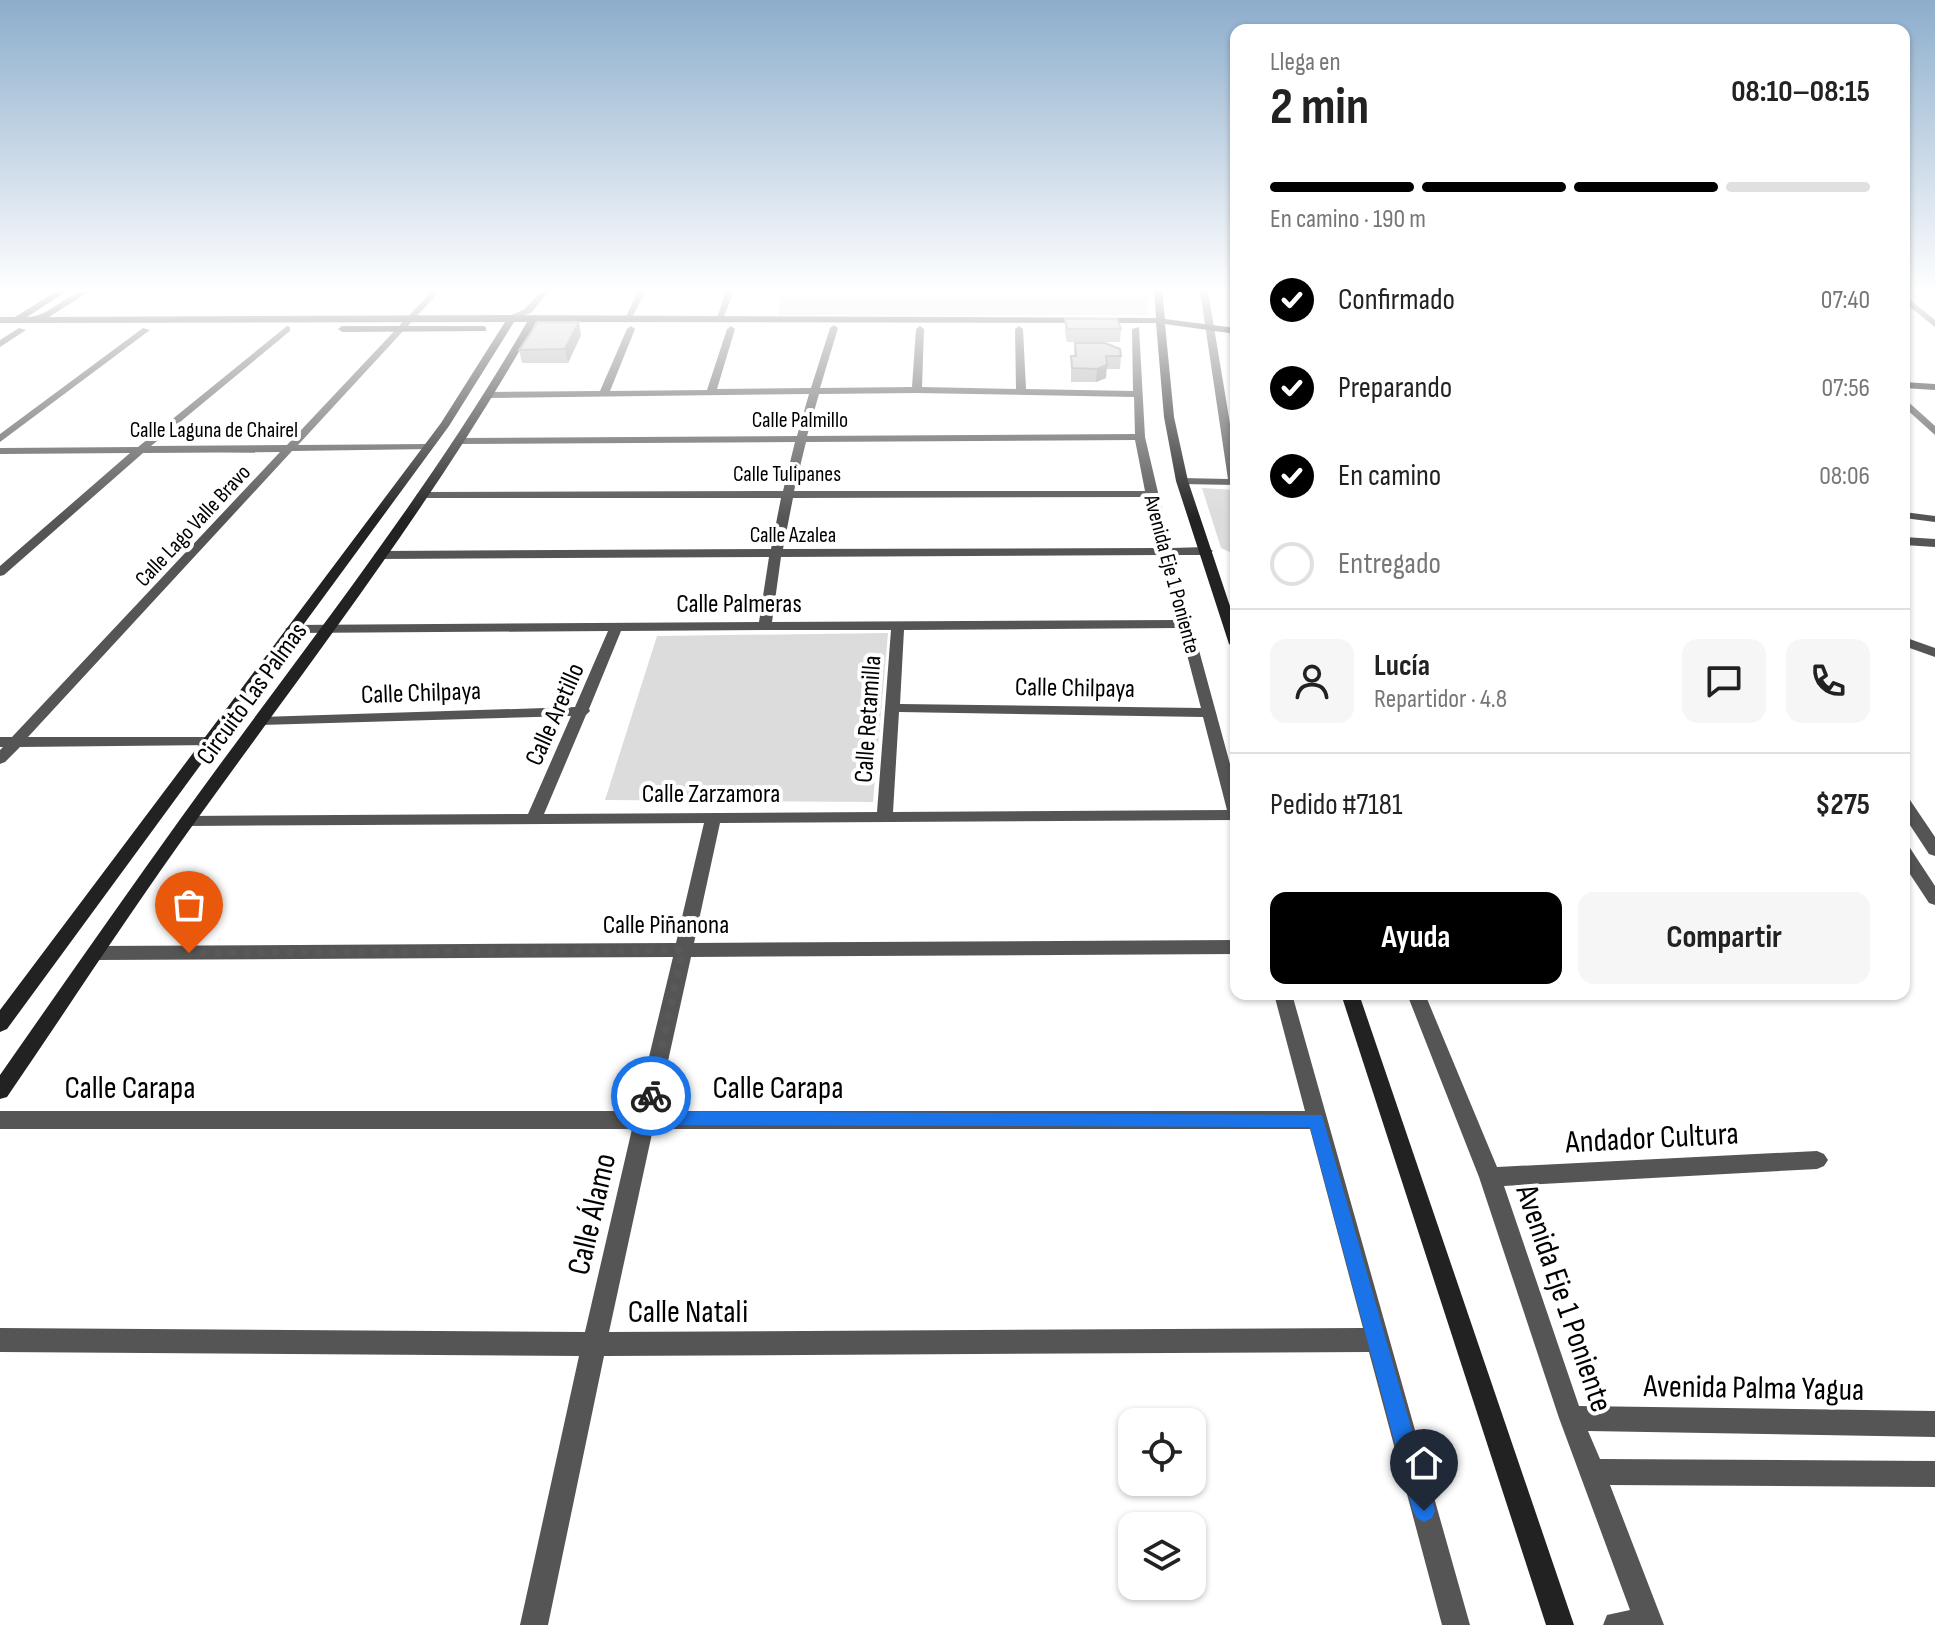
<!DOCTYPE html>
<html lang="es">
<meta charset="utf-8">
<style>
:root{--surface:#fff;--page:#f6f6f6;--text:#222;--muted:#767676;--line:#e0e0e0;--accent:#000}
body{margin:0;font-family:"Sofia Sans Condensed",sans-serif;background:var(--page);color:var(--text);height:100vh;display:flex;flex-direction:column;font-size:30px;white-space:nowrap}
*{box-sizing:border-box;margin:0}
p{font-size:26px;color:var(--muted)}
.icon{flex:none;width:44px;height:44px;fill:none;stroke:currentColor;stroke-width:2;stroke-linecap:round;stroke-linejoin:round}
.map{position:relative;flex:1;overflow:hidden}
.details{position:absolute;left:1230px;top:24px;width:680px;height:976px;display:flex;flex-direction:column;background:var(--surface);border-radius:16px;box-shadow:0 2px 6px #0004}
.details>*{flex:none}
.fabs{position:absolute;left:1118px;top:1408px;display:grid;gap:16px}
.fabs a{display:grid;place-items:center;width:88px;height:88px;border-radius:16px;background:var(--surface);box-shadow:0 2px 6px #0004;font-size:40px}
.pin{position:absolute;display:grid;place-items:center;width:68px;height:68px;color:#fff;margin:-82px -34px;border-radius:50% 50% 50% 0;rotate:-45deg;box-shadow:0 0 8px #0007}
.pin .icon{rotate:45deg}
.courier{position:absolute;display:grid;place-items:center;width:80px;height:80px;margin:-40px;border:6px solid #1a73e8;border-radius:50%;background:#fff;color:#222;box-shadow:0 2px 10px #0007}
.head em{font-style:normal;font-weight:700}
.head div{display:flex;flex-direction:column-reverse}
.head{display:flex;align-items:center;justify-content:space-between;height:136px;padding:0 40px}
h1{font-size:52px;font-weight:700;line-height:60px}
.bar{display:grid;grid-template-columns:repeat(4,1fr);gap:12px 8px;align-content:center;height:96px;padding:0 40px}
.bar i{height:10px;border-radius:6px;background:var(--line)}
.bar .current{background:var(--accent)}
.bar p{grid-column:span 4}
.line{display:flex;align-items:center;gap:20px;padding:0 40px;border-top:2px solid var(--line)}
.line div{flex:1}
.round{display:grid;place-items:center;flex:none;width:84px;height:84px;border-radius:16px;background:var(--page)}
ol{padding:0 40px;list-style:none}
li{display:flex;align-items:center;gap:24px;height:88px}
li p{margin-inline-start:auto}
li .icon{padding:8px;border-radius:50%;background:var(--accent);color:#fff;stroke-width:4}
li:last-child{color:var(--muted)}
li i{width:44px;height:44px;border:4px solid var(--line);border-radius:50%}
.action{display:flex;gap:16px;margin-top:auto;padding:16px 40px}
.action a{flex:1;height:92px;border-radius:16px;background:var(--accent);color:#fff;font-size:32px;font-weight:700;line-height:92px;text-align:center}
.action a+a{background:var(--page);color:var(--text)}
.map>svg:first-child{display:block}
</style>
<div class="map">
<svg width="1935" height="1625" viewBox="0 0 1935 1625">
<rect width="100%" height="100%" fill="#fff"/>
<!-- green -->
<g fill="#dcdcdc">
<polygon points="738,291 1146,291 1148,315 778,315 780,298 736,298"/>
<polygon points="1202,488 1236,490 1236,555 1221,548"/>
<polygon points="888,633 873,802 605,800 657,636"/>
</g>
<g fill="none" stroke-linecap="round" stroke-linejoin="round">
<!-- street -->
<g fill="#555" fill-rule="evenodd">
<polygon points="432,291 440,291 298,445 428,444 432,445 432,449 292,451 28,737 210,737 217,742 215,745 20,747 5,762 0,764 0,750 3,747 0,747 0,737 12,737 280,452 143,453 4,575 0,576 0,566 130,453 0,454 0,448 138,447 287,326 290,327 290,331 151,446 287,445"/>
<polygon points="541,291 549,291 531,313 509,320 509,316 525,309"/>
<polygon points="638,291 646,291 630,321 624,321"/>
<polygon points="726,291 734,291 723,319 716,321"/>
<polygon points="1200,291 1208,291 1236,460 1236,485 1182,484 1176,481 1182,478 1228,479"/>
<polygon points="1904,295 1935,320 1935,327 1904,302"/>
<path d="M834 325 838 328 820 388 912 387 916 329 920 326 924 329 922 387 1016 389 1015 329 1019 326 1023 329 1026 389 1133 391 1132 329 1139 327 1145 437 1171 548 1207 547 1213 551 1207 555H1173L1236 786V820L720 823 694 943 1236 940V954L691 957 657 1111H1305L1274 994H1292L1470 1625H1442L1369 1352 604 1356 548 1625H520L579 1356 0 1352V1328L585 1332 632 1129H0V1111H636L673 957 96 960 90 958 87 953 90 948 96 946 676 943 704 823 187 826 179 821 187 816 528 814 571 716 261 725 254 721 261 717 575 707 608 631 292 633 285 629 292 625 759 622 769 557 380 559 374 555 380 551 771 549 781 498H422L416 495 422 492 783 491 795 442 460 444 455 441 460 438 797 436 809 394 490 398 485 395 490 392 600 391 627 329 631 326 635 329 610 391 707 390 727 329 731 326 735 329 717 389 811 388 830 328ZM917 393 1134 397 1135 434 807 436 819 394ZM1135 440 1145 491H794L806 442ZM1146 497 1159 548 783 549 793 498ZM1161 555 1178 620 772 622 781 557ZM1180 628 1201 708 900 704 904 630ZM768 630H891L877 812 544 814 586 715 590 711 589 709 621 631ZM899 712 1203 717 1227 810 893 812ZM653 1129H1310L1363 1328 609 1332Z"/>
<polygon points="19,328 26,330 0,347 0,340"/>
<polygon points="143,328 150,330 0,442 0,434"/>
<polygon points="1904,398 1935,426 1935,435 1904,407"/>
<polygon points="1904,512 1935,516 1935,522 1904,518"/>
<polygon points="1904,537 1935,539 1935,547 1904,545"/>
<polygon points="1904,637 1935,648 1935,657 1904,646"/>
<polygon points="1904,799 1910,800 1935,837 1935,856 1929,854 1904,816"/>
<polygon points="1904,846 1910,848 1935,886 1935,905 1929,903 1904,865"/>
<polygon points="1407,994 1425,994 1497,1167 1817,1151 1824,1154 1828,1160 1824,1166 1817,1169 1504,1186 1579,1406 1935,1411 1935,1437 1588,1431 1600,1459 1935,1461 1935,1487 1610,1485 1664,1625 1603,1625 1607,1615 1630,1610 1559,1418 1479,1177"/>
</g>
<!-- secondary -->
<g fill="#222" fill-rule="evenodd">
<path d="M57 291H67L27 317C51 317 66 291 90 291L49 317 512 315 1156 318 1154 291H1162L1165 319 1236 328V334L1165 324 1174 417 1188 481 1236 624V648L1229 644 1176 481 1164 417 1156 323 536 322C437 498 313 658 195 822 130 912 70 1005 7 1097L0 1099V1075C60 989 120 903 181 818 299 654 426 497 527 322H514L449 426 7 1029 0 1032V1010L441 423 505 322 0 323V317H15Z"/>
<polygon points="483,326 486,327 486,331 342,332 338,329 342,326"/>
<polygon points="1904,382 1935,384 1935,390 1904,388"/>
<polygon points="1341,994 1359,994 1574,1625 1546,1625"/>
</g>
</g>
<!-- wall -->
<g fill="#a9a9a9">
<polygon points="1065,319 1121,329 1120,342 1067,342 1065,332"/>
<polygon points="581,335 568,363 522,363 519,350"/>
<polygon points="1075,343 1121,356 1120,369 1106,369 1106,378 1096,382 1071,382 1071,356 1074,356"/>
</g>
<!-- shaded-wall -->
<g fill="#898989">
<polygon points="579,322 581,335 568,363 565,349"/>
<polygon points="1107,365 1106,378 1096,382 1097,369"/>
</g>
<!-- building -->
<g fill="#c4c4c4" stroke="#898989" stroke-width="2">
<polygon points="1065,319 1117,319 1121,329 1067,329"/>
<polygon points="538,322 579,322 565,349 519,350"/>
<polygon points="1075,343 1105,343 1120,349 1121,356 1106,356 1107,365 1097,369 1072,368 1071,356 1076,356"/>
</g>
<!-- sky -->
<linearGradient id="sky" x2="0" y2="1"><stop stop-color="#8cadcc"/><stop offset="0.56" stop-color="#fff"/><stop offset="1" stop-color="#fff" stop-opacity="0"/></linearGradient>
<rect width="1935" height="518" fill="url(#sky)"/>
<!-- route -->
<polygon fill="#1a73e8" points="651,1089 659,1096 656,1111 1322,1115 1435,1511 1432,1518 1424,1522 1417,1518 1413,1511 1310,1127 646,1125 638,1118 643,1096"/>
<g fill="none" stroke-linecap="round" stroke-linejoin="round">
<!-- done -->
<polyline stroke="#595959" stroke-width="8" stroke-dasharray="0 14.4" points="189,953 683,950 651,1096"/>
</g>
<g text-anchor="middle" stroke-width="8" stroke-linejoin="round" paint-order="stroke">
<!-- far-street labels -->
<g font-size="22" fill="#000" stroke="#fff">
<text x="800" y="427">Calle Palmillo</text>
<text x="214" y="437">Calle Laguna de Chairel</text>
<text x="787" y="481">Calle Tulipanes</text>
<text transform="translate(192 525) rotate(-47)" y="8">Calle Lago Valle Bravo</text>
<text x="793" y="542">Calle Azalea</text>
<text transform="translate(1173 574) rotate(75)" y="8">Avenida Eje 1 Poniente</text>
</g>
<!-- street labels -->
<g font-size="26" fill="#000" stroke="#fff">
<text x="739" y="612">Calle Palmeras</text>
<text transform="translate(1075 687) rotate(1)" y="9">Calle Chilpaya</text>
<text transform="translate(421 692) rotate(-2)" y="9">Calle Chilpaya</text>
<text transform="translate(251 693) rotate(-54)" y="9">Circuito Las Palmas</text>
<text transform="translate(554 714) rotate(-66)" y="9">Calle Aretillo</text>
<text transform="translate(867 719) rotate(-86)" y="9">Calle Retamilla</text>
<text x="711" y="802">Calle Zarzamora</text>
<text x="666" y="933">Calle Piñanona</text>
</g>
<!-- near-street labels -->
<g font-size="32" fill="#000" stroke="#fff">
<text x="130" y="1098">Calle Carapa</text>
<text x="778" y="1098">Calle Carapa</text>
<text transform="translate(1652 1137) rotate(-3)" y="11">Andador Cultura</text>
<text transform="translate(591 1214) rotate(-77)" y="11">Calle Álamo</text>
<text transform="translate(1565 1298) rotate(71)" y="11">Avenida Eje 1 Poniente</text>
<text x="688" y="1322">Calle Natali</text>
<text transform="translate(1754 1387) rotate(1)" y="11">Avenida Palma Yagua</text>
</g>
</g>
</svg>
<div class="fabs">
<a><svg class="icon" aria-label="locate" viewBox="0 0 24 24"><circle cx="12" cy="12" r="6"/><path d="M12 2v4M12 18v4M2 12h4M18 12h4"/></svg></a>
<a><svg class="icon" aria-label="layers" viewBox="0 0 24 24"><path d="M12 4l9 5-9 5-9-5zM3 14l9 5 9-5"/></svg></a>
</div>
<div class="pin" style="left:189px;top:953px;background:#ea580c"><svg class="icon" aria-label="bag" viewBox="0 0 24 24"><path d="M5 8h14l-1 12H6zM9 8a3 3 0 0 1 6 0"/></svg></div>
<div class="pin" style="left:1424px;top:1511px;background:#1f2937"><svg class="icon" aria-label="home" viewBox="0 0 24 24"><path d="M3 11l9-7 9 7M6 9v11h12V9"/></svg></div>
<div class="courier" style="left:651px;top:1096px"><svg class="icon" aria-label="bike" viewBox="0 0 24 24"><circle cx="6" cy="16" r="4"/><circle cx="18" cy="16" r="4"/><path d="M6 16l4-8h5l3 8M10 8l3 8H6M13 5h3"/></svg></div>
<section class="details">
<div class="head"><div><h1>2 min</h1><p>Llega en</p></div><em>08:10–08:15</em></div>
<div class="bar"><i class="current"></i><i class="current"></i><i class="current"></i><i></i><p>En camino · 190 m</p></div>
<ol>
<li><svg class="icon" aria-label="check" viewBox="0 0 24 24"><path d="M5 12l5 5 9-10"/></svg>Confirmado<p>07:40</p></li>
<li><svg class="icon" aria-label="check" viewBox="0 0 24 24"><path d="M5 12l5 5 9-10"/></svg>Preparando<p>07:56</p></li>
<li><svg class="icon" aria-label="check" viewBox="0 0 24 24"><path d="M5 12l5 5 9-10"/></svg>En camino<p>08:06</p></li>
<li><i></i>Entregado</li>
</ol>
<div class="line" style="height:144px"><a class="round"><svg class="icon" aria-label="person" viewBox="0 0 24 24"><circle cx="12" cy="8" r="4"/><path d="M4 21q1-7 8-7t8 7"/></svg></a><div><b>Lucía</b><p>Repartidor · 4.8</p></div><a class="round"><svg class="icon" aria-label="chat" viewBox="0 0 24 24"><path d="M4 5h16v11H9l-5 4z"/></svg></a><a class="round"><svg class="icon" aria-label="phone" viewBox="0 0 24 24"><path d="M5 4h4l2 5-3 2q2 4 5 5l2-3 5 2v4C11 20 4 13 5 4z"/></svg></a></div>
<div class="line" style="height:104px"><div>Pedido #7181</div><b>$275</b></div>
<div class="action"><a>Ayuda</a><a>Compartir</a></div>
</section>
</div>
